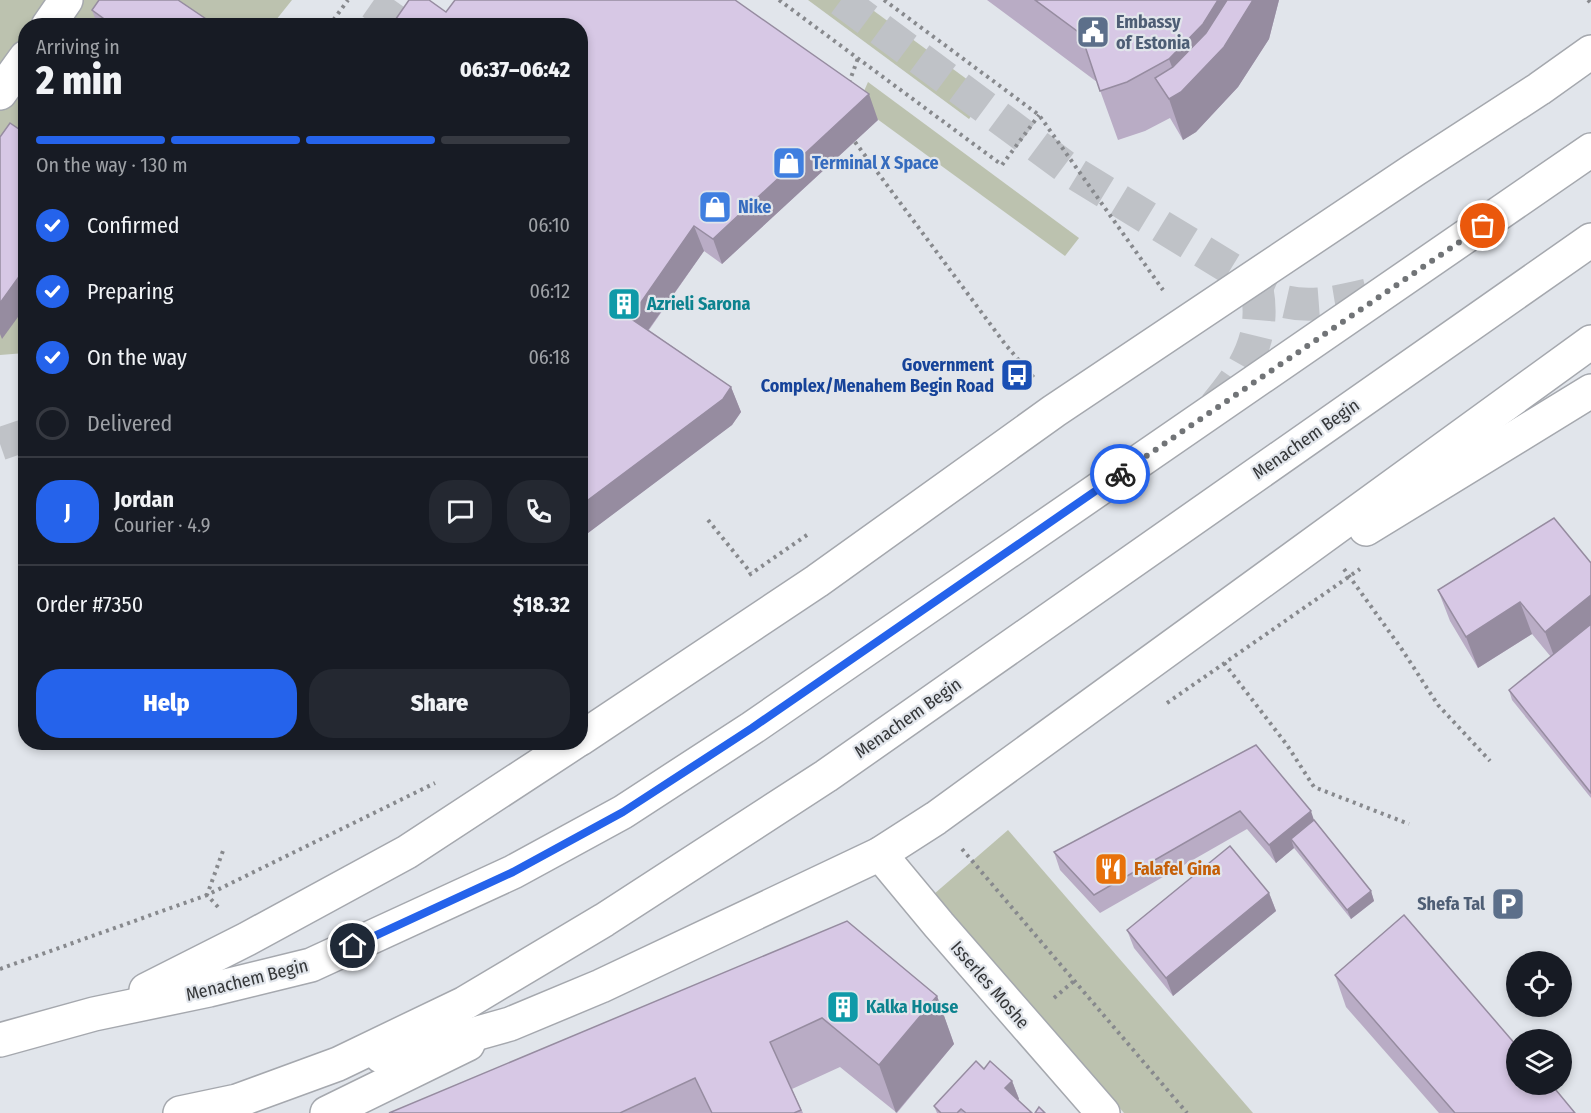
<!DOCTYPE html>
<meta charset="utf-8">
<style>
:root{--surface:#171b24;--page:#242831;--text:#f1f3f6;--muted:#9ea1a6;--line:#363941;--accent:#2563eb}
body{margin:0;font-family:"Fira Sans Condensed",sans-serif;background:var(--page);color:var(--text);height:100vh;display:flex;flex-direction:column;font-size:22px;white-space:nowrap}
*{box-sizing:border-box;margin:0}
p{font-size:20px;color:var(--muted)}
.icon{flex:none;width:33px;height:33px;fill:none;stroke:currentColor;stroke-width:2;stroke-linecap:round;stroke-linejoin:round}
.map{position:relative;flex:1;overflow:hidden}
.panel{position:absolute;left:18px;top:18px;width:570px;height:732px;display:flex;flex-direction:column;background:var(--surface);border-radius:24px;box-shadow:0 3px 9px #0003}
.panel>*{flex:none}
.controls{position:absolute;left:1506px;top:951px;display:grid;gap:12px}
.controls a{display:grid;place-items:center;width:66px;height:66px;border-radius:50%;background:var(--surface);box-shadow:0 3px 9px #0003;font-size:30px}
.pin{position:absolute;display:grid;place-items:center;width:51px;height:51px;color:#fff;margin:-26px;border:3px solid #fff;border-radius:50%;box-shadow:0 2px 6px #0007}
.courier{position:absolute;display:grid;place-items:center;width:60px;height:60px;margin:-30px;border:4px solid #2563eb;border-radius:50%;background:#fff;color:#222;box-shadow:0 2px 8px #0007}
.head em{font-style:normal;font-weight:800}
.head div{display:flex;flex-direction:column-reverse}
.head{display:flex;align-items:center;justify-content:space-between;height:102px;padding:0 18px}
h1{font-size:39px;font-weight:800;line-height:45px}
.bar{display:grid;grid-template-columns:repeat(4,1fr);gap:9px 6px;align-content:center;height:72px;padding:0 18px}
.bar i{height:8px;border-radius:4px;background:var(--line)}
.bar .selected{background:var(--accent)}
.bar p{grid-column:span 4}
.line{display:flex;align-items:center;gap:15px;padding:0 18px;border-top:2px solid var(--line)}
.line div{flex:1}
.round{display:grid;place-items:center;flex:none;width:63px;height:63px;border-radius:24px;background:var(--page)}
ol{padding:0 18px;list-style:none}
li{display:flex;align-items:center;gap:18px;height:66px}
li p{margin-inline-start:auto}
li .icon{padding:6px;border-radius:50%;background:var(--accent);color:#fff;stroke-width:4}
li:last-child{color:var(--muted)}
li i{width:33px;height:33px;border:3px solid var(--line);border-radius:50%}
.cta{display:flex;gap:12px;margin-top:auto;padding:12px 18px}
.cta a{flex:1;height:69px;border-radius:24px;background:var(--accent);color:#fff;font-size:24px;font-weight:800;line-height:69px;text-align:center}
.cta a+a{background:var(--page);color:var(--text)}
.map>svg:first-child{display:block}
</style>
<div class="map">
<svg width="1591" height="1113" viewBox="0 0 1591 1113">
<rect width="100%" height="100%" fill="#e1e5eb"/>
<!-- green -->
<g fill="#bcc2af">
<polygon points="0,0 292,0 272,25 26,26 25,353 0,355"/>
<polygon points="808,0 859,0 987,94 969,119"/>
<polygon points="868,82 1079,238 1065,256 858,105"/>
<polygon points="1008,830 1253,1113 1124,1113 934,894"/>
</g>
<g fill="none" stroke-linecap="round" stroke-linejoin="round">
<!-- minor-tunnel -->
<g stroke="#bfc2c7" stroke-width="33" stroke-dasharray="33 16" stroke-linecap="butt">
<path d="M841 0 1071 171 1233 270C1247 280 1260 294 1276 299 1312 312 1352 298 1388 290"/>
<polyline points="376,26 394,0"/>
<path d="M1215 406C1245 370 1266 338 1257 289"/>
<polyline points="0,444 26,435"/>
</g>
<!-- minor casing -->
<g stroke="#a5a8ae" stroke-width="36">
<g id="minor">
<polyline points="48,26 66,0"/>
<polyline points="0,93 26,57"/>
<polyline points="880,854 939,925 1103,1113"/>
<polyline points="327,1113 468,1044"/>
</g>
</g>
<!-- major casing -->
<g stroke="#a5a8ae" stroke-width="36">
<g id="major">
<polyline points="1366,529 1591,391"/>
<polyline points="580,739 817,581 1054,411 1414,170 1539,89 1591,52"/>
<polyline points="146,990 247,939 407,852 575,742"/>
<polyline points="0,1040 94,1014 209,990 311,965 513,872 623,812 752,728 1591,150"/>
<polyline points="381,1056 428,1047 510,1024 601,986 880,854 936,818 1591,342"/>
<polyline points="180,1113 237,1101 338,1064 465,1003 604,920 826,776 1591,240"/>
</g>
</g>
<!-- path -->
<g stroke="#87898d" stroke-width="4" stroke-dasharray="3 4.5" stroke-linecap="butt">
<polyline points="779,0 1002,165 1039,115"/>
<polyline points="884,0 1039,115 1163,290"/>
<polyline points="1588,0 1591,3"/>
<polyline points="329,26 348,0"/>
<polyline points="849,83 858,58"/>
<polyline points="855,142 1005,344 1034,378"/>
<polyline points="708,520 751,573"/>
<polyline points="1344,569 1401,648 1438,705 1490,761"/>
<polyline points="749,575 807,535"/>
<polyline points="1224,663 1287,745 1314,787 1409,824"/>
<polyline points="1167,703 1360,569"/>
<polyline points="962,849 1187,1113"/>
<polyline points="218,907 207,895 224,848"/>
<polyline points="0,969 207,895 435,783"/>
<polyline points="1054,998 1074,981"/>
</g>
<!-- minor -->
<use href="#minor" stroke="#fff" stroke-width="33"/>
<!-- major -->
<use href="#major" stroke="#fff" stroke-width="33"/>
</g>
<!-- wall -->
<g fill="#b9acc5">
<polygon points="987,0 1279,0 1269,39 1238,87 1196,132 1183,140 1170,118 1145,131 1118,140 1097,82"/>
<polygon points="92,10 215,26 98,26"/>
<polygon points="446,12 878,120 722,264 704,251 649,330 731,387 741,412 732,425 580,539"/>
<polygon points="1591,563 1591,798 1512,700 1509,690 1551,657 1532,634 1478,668 1450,621 1438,590"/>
<polygon points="1256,745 1314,820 1371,891 1374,901 1351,919 1294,848 1276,863 1247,829 1100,913 1060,870 1054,852"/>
<polygon points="1269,893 1276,911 1173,996 1134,948 1127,930"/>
<polygon points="847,921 937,996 954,1044 897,1113 840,1067 792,1089 803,1113 389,1113"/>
<polygon points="1335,975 1575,1113 1439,1113 1346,1007"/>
<polygon points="984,1069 1012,1081 1019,1099 1018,1100 1032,1113 937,1113 934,1106"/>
</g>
<!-- shaded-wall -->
<g fill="#968ca0">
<polygon points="1218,0 1279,0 1269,39 1238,87 1196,132 1183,140 1169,99 1181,91 1169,59"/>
<polygon points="869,94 878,120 722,264 713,239"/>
<polygon points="694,226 704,251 639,343 630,318"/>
<polygon points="26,267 26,306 2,339 0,334 0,303"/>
<polygon points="731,387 741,412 732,425 580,539 580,506"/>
<polygon points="1591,595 1591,636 1557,664 1545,632"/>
<polygon points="1520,602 1532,634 1478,668 1466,637"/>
<polygon points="1311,811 1317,829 1291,839 1294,848 1276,863 1269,845"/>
<polygon points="1371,891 1374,901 1351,919 1347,910"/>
<polygon points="1269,893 1276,911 1173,996 1166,978"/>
<polygon points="937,996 954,1044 896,1113 879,1065"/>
<polygon points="1012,1081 1019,1099 1012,1106 1005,1088"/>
</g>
<!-- building -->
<g fill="#d7c8e5" stroke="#968ca0" stroke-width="1.5">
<polygon points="99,0 178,0 215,25 114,26 92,10"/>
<polygon points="409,0 429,0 446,12 455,0 735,0 869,94 713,239 694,226 630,318 731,387 723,399 580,506 580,26 391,26"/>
<polygon points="1035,0 1218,0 1203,24 1169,59 1127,82 1100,91 1081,34"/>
<polygon points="1227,0 1253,0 1224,47 1181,92 1169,99 1155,78 1173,67 1206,33"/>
<polygon points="10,123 26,134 26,267 0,303 0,137"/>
<polygon points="1554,518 1591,563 1591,595 1545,632 1520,602 1466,637 1438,590"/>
<polygon points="1591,624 1591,793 1509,690"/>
<polygon points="1256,745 1311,811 1269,845 1240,811 1094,895 1054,852"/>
<polygon points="1314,820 1371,891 1347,910 1291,839"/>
<polygon points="1230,846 1269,893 1166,978 1127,930"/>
<polygon points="1404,915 1516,1045 1516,1084 1551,1084 1575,1113 1455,1113 1335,975"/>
<polygon points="847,921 937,996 879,1065 822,1018 770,1042 801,1110 794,1113 712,1113 695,1078 620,1113 389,1113"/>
<polygon points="976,1061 984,1069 990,1061 1012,1081 1005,1088 1032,1113 966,1113 961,1109 957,1113 941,1113 934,1106"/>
<polygon points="1039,1107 1045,1113 1035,1113"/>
</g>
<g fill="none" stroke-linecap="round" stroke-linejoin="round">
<!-- done -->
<polyline stroke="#717477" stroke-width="6" stroke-dasharray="0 10.8" points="1120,474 1483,226"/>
<!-- route -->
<polyline stroke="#2563eb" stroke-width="8" points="353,946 513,872 623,812 752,728 1120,474"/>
</g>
<!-- icons -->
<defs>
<g id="civic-square" transform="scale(1.725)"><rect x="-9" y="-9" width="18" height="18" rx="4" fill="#5c6f8a" stroke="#e1e5eb"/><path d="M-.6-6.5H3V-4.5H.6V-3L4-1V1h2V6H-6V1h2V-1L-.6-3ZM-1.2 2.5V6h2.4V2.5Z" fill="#fff"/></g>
<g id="shop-square" transform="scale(1.725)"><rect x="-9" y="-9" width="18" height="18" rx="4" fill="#3f7fe0" stroke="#e1e5eb"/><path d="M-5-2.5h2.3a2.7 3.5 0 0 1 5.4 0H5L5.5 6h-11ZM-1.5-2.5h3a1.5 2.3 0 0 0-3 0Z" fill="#fff"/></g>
<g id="building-square" transform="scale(1.725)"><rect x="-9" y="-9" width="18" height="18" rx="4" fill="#0f9aa8" stroke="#e1e5eb"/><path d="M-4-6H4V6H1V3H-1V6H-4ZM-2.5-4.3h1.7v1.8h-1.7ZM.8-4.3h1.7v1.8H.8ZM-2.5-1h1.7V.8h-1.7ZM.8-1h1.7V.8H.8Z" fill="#fff"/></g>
<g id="bus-square" transform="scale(1.725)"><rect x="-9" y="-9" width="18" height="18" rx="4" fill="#1a4fb4" stroke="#e1e5eb"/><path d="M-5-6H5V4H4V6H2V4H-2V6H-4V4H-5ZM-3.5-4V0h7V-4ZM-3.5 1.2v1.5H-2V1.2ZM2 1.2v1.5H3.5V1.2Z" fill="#fff"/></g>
<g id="restaurant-square" transform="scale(1.725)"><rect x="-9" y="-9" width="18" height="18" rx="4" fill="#e8710a" stroke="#e1e5eb"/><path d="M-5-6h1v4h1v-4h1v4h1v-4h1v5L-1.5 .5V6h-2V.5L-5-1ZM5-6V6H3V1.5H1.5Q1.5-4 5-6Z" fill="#fff"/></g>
<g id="parking-square" transform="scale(1.725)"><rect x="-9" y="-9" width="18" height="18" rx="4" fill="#5c6f8a" stroke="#e1e5eb"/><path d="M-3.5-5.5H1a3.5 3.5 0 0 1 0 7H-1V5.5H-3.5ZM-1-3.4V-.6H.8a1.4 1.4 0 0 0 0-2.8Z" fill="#fff"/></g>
</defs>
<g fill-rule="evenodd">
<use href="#civic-square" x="1093" y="32"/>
<use href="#shop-square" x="789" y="163"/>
<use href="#shop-square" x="715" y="207"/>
<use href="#building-square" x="624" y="304"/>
<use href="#bus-square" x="1017" y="375"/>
<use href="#restaurant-square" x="1111" y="869"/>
<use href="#parking-square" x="1508" y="904"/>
<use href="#building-square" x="843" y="1007"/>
</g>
<g text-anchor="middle" stroke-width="4.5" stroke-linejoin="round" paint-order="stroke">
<!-- service labels -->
<g font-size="18" font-weight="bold" fill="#4e5e75" stroke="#e1e5eb" text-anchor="start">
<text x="1116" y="28">Embassy<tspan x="1116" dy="21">of Estonia</tspan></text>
<text x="1485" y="910" text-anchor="end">Shefa Tal</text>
</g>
<!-- shop labels -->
<g font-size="18" font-weight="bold" fill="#366cbe" stroke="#e1e5eb" text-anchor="start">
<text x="812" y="169">Terminal X Space</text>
<text x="738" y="213">Nike</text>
</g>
<!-- culture labels -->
<g font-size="18" font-weight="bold" fill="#0d838f" stroke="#e1e5eb" text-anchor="start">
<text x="647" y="310">Azrieli Sarona</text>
<text x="866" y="1013">Kalka House</text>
</g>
<!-- transit labels -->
<g font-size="18" font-weight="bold" fill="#164399" stroke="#e1e5eb" text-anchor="end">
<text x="994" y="371">Government<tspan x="994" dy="21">Complex/Menahem Begin Road</tspan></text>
</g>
<!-- street labels -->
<g font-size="18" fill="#353739" stroke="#e1e5eb">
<text transform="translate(1306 439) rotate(-35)" y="6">Menachem Begin</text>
<text transform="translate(908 718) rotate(-35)" y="6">Menachem Begin</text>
<text transform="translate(247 980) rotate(-14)" y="6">Menachem Begin</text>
<text transform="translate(990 985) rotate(49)" y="6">Isserles Moshe</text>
</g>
<!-- food labels -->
<g font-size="18" font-weight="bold" fill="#c56008" stroke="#e1e5eb" text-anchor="start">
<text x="1134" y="875">Falafel Gina</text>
</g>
</g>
</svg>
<div class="controls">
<a><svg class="icon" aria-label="locate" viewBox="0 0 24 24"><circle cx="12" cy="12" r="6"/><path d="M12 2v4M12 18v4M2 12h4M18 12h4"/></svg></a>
<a><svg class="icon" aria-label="layers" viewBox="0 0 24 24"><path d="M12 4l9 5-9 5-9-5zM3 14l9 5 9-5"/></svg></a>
</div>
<div class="pin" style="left:1483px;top:226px;background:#ea580c"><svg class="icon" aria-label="bag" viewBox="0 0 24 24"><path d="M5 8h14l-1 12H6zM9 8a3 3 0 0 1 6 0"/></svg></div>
<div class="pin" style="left:353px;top:946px;background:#1f2937"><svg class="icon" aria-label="home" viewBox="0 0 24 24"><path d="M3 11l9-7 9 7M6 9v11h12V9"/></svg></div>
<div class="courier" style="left:1120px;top:474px"><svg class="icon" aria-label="bike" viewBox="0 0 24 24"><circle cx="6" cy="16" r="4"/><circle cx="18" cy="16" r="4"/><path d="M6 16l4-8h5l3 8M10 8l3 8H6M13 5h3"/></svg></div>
<section class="panel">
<div class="head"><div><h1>2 min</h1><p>Arriving in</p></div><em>06:37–06:42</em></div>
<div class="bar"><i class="selected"></i><i class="selected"></i><i class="selected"></i><i></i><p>On the way · 130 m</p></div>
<ol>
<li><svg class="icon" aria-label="check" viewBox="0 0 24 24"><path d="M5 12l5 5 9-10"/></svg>Confirmed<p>06:10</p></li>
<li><svg class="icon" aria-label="check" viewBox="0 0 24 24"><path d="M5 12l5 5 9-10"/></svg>Preparing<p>06:12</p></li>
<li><svg class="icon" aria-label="check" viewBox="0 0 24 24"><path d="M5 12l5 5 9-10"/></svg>On the way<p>06:18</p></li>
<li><i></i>Delivered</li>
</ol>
<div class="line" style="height:108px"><b class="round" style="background:var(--accent);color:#fff">J</b><div><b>Jordan</b><p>Courier · 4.9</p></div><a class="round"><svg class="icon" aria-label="chat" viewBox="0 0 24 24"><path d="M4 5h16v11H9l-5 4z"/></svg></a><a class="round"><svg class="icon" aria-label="phone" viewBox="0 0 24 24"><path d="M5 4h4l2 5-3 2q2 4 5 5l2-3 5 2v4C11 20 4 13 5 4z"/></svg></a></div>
<div class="line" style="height:78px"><div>Order #7350</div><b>$18.32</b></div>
<div class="cta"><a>Help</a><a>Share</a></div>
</section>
</div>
